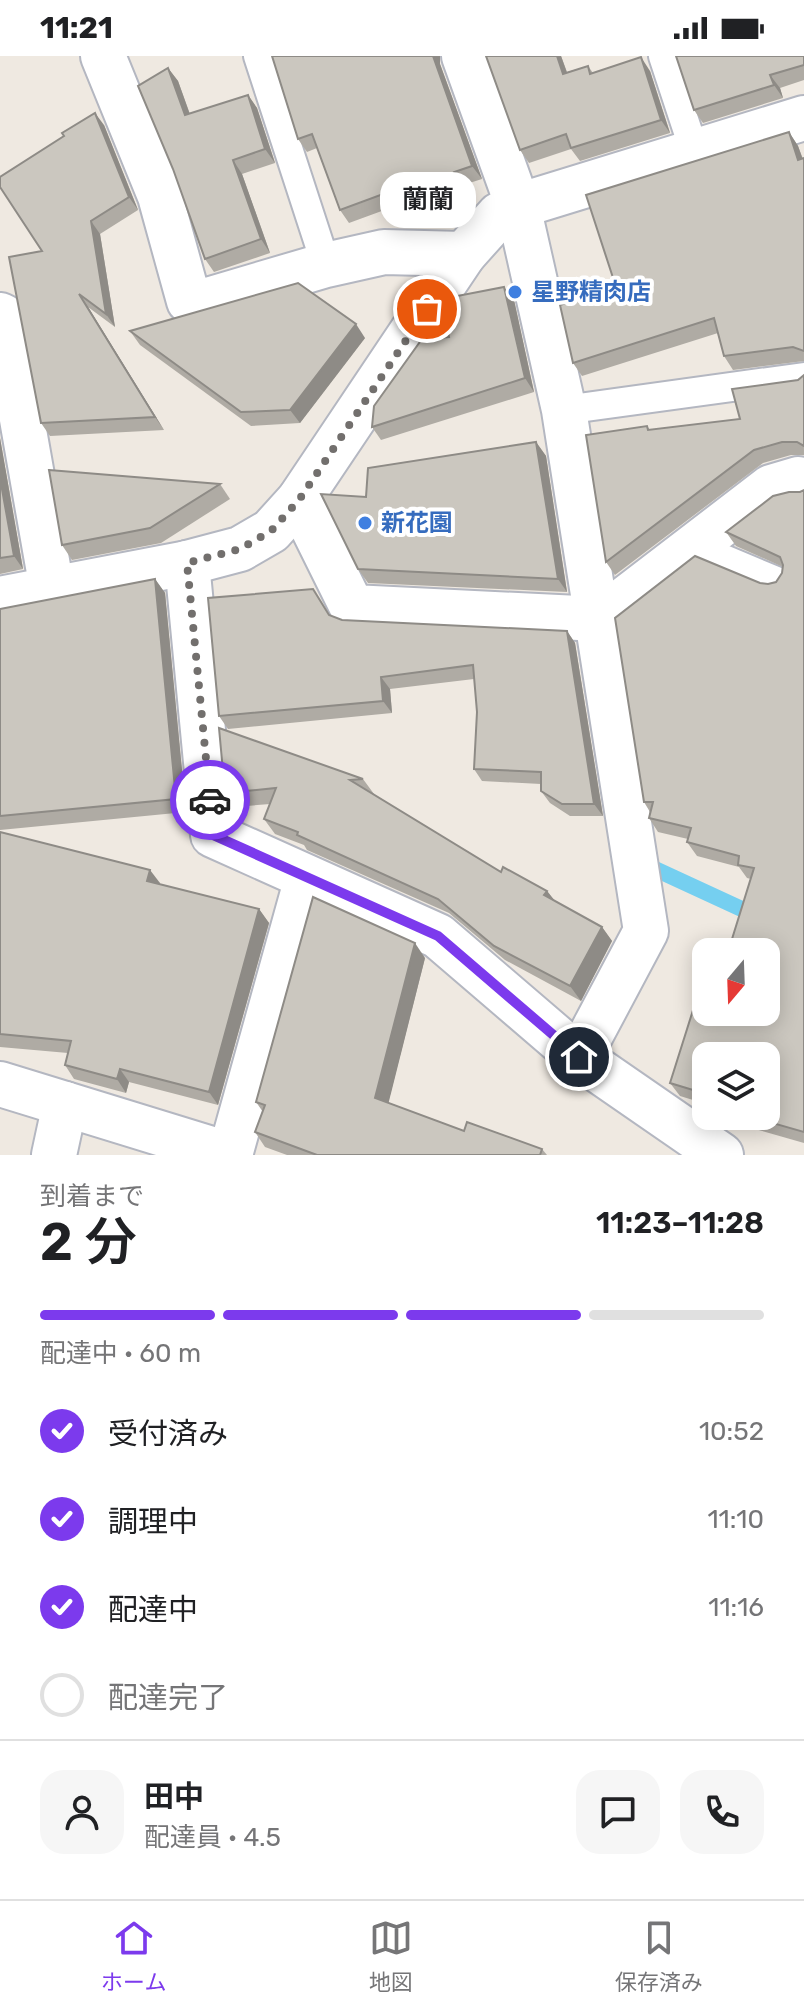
<!DOCTYPE html>
<html lang="ja">
<meta charset="utf-8">
<style>
:root{--surface:#fff;--page:#f6f6f6;--text:#202124;--muted:#757577;--line:#e0e0e0;--accent:#7c3aed}
body{margin:0;font-family:Rubik,"Noto Sans JP",sans-serif;background:var(--page);color:var(--text);height:100vh;display:flex;flex-direction:column;font-size:30px;white-space:nowrap}
*{box-sizing:border-box;margin:0}
p{font-size:26px;color:var(--muted)}
.icon{flex:none;width:44px;height:44px;fill:none;stroke:currentColor;stroke-width:2;stroke-linecap:round;stroke-linejoin:round}
.map{position:relative;height:1099px;overflow:hidden}
.sheet{display:flex;flex-direction:column;background:var(--surface);flex:1}
.sheet>*{flex:none}
.needle{width:52px;rotate:199deg}
.tools{position:absolute;left:692px;top:882px;display:grid;gap:16px}
.tools a{display:grid;place-items:center;width:88px;height:88px;border-radius:16px;background:var(--surface);box-shadow:0 4px 20px #0003;font-size:40px}
.pin{position:absolute;display:grid;place-items:center;width:68px;height:68px;color:#fff;margin:-34px;border:4px solid #fff;border-radius:50%;box-shadow:0 2px 8px #0007}
.courier{position:absolute;display:grid;place-items:center;width:80px;height:80px;margin:-40px;border:6px solid #7c3aed;border-radius:50%;background:#fff;color:#222;box-shadow:0 2px 10px #0007}
.bubble{position:absolute;height:56px;border-radius:24px;background:var(--surface);box-shadow:0 4px 20px #0003;font-size:26px;font-weight:600;line-height:56px;text-align:center}
.headline em{font-style:normal;font-weight:600}
.headline div{display:flex;flex-direction:column-reverse}
.headline{display:flex;align-items:center;justify-content:space-between;height:136px;padding:0 40px}
h1{font-size:52px;font-weight:600;line-height:60px}
.bar{display:grid;grid-template-columns:repeat(4,1fr);gap:12px 8px;align-content:center;height:96px;padding:0 40px}
.bar i{height:10px;border-radius:6px;background:var(--line)}
.bar .on{background:var(--accent)}
.bar p{grid-column:span 4}
.line{display:flex;align-items:center;gap:20px;padding:0 40px;border-top:2px solid var(--line)}
.line div{flex:1}
.round{display:grid;place-items:center;flex:none;width:84px;height:84px;border-radius:24px;background:var(--page)}
ol{padding:0 40px;list-style:none}
li{display:flex;align-items:center;gap:24px;height:88px}
li p{margin-inline-start:auto}
li .icon{padding:8px;border-radius:50%;background:var(--accent);color:#fff;stroke-width:4}
li:last-child{color:var(--muted)}
li i{width:44px;height:44px;border:4px solid var(--line);border-radius:50%}
.status{display:flex;justify-content:space-between;align-items:center;height:56px;padding:0 40px;background:var(--surface);direction:ltr}
.status svg{height:22px;fill:currentColor}
.menu{display:flex;justify-content:space-around;align-items:center;height:112px;border-top:2px solid var(--line);background:var(--surface);font-size:22px;color:var(--muted)}
.menu a{display:grid;justify-items:center;gap:4px}
.menu .on{color:var(--accent)}
.map>svg:first-child{display:block}
</style>
<div class="status"><b>11:21</b><svg viewBox="0 0 49 12"><path d="M0 12V9h3v3zM5 12V6h3v6zM10 12V3h3v9zM15 12V0h3v12zM26 1h20v11H26zM47 4h2v5h-2z"/></svg></div>
<div class="map">
<svg width="804" height="1099" viewBox="0 0 804 1099">
<rect width="100%" height="100%" fill="#efe9e1"/>
<g fill="none" stroke-linecap="round" stroke-linejoin="round">
<!-- stream -->
<polyline stroke="#75cff0" stroke-width="16" points="655,813 759,861"/>
<!-- service casing -->
<g stroke="#b4b7c1" stroke-width="32">
<g id="service">
<polyline points="258,0 326,209"/>
<polyline points="663,0 694,94"/>
<polyline points="564,354 804,321"/>
<polyline points="695,491 776,525"/>
</g>
</g>
<!-- minor casing -->
<g stroke="#b4b7c1" stroke-width="48">
<g id="minor">
<polyline points="103,0 160,140 189,245 194,248 326,209 384,196 464,198"/>
<polyline points="464,0 518,150 564,354 646,875 579,1001"/>
<polyline points="0,259 4,261 52,533"/>
<polyline points="299,444 352,551 599,563 771,431 798,423 804,425"/>
<polyline points="187,507 213,779 438,880 579,1001 721,1099"/>
<polyline points="0,543 187,507 240,493 271,475 299,444 464,198 499,159 518,150 804,62"/>
<polyline points="0,1028 231,1099"/>
<polyline points="54,1099 65,1048"/>
<polyline points="230,1099 307,822"/>
</g>
</g>
<!-- service -->
<use href="#service" stroke="#fff" stroke-width="28"/>
<!-- minor -->
<use href="#minor" stroke="#fff" stroke-width="44"/>
</g>
<!-- wall -->
<g fill="#afaba4">
<polygon points="486,0 561,0 567,16 588,10 593,17 650,15 670,77 580,105 571,93 529,107 520,94"/>
<polygon points="804,0 804,24 780,32 783,42 703,67 694,54"/>
<polygon points="440,8 482,123 463,129 466,136 414,153 409,145 349,167 340,154 317,92 307,96 298,83"/>
<polygon points="168,12 178,25 190,58 248,39 257,52 275,107 242,118 270,197 214,216 205,203"/>
<polygon points="104,69 138,154 100,178 115,271 88,251 164,374 50,380 41,367 42,195 64,80"/>
<polygon points="789,76 798,90 803,103 804,102 804,305 733,314 724,300 718,277 582,320 573,307 616,231"/>
<polygon points="514,244 534,336 381,384 372,371 449,281"/>
<polygon points="130,275 365,282 300,367 251,370 140,289"/>
<polygon points="804,319 804,399 791,399 763,407 615,519 606,506 647,370 650,374 740,363"/>
<polygon points="0,382 23,513 0,518"/>
<polygon points="536,386 546,400 567,536 368,527 358,513 366,441"/>
<polygon points="220,428 230,443 161,487 72,504 62,489"/>
<polygon points="804,434 804,1087 748,1071 740,1060 766,1060 766,1000 706,1000 706,1048 680,1040 670,1027 706,913 706,956 766,956 766,896 728,896 751,823 747,822 739,811 697,800 687,786 688,783 658,776 649,762 650,756 644,746 615,562 695,500 760,527 768,528 776,526 782,517 783,511 736,490 726,476 773,440 789,436 800,436"/>
<polygon points="155,523 165,537 186,756 0,774 0,553"/>
<polygon points="330,559 342,564 567,575 575,587 603,760 570,760 550,747 541,735 541,728 482,725 474,713 477,656 474,623 390,633 392,657 228,673 219,660"/>
<polygon points="363,723 374,738 373,738 501,816 547,835 555,845 602,871 612,885 581,945 505,904 449,857 307,794 304,789 275,778 264,763 270,748 235,751 225,737"/>
<polygon points="0,776 160,827 159,828 259,853 269,867 218,1049 129,1026 126,1037 74,1023 65,1009 68,997 0,991"/>
<polygon points="425,902 388,1047 464,1075 542,1093 547,1099 287,1099 265,1091 255,1076 263,1056 256,1046"/>
</g>
<!-- shaded-wall -->
<g fill="#8e8b86">
<polygon points="433,0 440,0 440,8 482,123 472,110"/>
<polygon points="557,0 561,0 572,31 563,18"/>
<polygon points="641,1 650,15 670,77 661,64"/>
<polygon points="168,12 178,25 195,73 185,59"/>
<polygon points="770,19 780,32 783,42 774,29"/>
<polygon points="248,39 257,52 275,107 265,93"/>
<polygon points="95,57 104,69 138,154 129,141"/>
<polygon points="789,76 798,90 804,107 798,104"/>
<polygon points="233,104 242,118 270,197 261,183"/>
<polygon points="454,116 463,129 466,136 457,123"/>
<polygon points="91,165 100,178 115,271 106,258"/>
<polygon points="504,231 514,244 534,336 525,322"/>
<polygon points="79,238 88,251 164,374 155,361"/>
<polygon points="356,268 365,282 300,367 290,354"/>
<polygon points="0,382 23,513 14,500 0,422"/>
<polygon points="536,386 546,400 567,536 558,523"/>
<polygon points="155,523 165,537 186,756 176,743"/>
<polygon points="567,575 575,587 603,760 594,748"/>
<polygon points="381,621 390,633 392,657 383,645"/>
<polygon points="150,814 160,827 157,839 147,825"/>
<polygon points="547,835 558,849 544,839"/>
<polygon points="259,853 269,867 218,1049 209,1036"/>
<polygon points="602,871 612,885 581,945 570,930"/>
<polygon points="415,887 425,902 386,1057 375,1042"/>
<polygon points="120,1013 129,1026 126,1037 117,1023"/>
</g>
<!-- building -->
<g fill="#cbc7bf" stroke="#8e8b86" stroke-width="2">
<polygon points="272,0 433,0 472,110 454,116 457,123 405,139 402,131 340,154 312,78 298,83"/>
<polygon points="486,0 557,0 563,18 588,10 590,18 641,1 661,64 571,92 566,78 520,94"/>
<polygon points="676,0 804,0 804,9 770,19 774,29 694,54"/>
<polygon points="168,12 185,59 248,39 265,93 233,104 261,183 205,203 173,113 138,30"/>
<polygon points="95,57 129,141 91,165 106,258 79,238 155,361 41,367 9,201 42,195 0,131 0,121 64,80 62,77"/>
<polygon points="789,76 798,104 804,102 804,295 793,291 724,300 714,262 573,307 560,249 616,231 586,139"/>
<polygon points="298,227 356,268 290,354 241,356 130,275"/>
<polygon points="504,231 525,322 372,371 374,350 422,283 449,281 444,256 455,254 452,241"/>
<polygon points="804,319 804,390 797,386 782,386 754,394 606,506 586,379 647,370 648,374 740,363 732,333 798,324"/>
<polygon points="536,386 558,523 358,513 321,438 366,441 368,412"/>
<polygon points="49,414 220,428 150,472 62,489"/>
<polygon points="0,422 14,500 0,502"/>
<polygon points="804,434 804,1076 748,1060 766,1060 766,1000 706,1000 706,1038 670,1027 706,913 706,956 766,956 766,896 728,896 754,812 738,809 739,800 687,786 691,772 649,762 653,746 644,746 615,562 695,500 760,527 768,528 776,526 782,517 783,509 780,501 726,476 773,440 789,436 800,436"/>
<polygon points="155,523 176,743 0,760 0,553"/>
<polygon points="313,533 329,559 342,564 567,575 594,748 562,748 541,735 541,716 474,713 477,656 473,609 381,621 383,645 219,660 208,542"/>
<polygon points="219,672 363,723 350,724 501,816 503,811 547,835 544,839 602,871 570,930 494,890 438,843 297,779 298,776 264,763 276,732 225,737"/>
<polygon points="0,776 150,814 147,825 259,853 209,1036 120,1013 117,1023 65,1009 71,985 0,978"/>
<polygon points="313,841 415,887 375,1042 464,1075 467,1066 542,1093 540,1099 317,1099 255,1076 265,1049 256,1046"/>
</g>
<g fill="none" stroke-linecap="round" stroke-linejoin="round">
<!-- done -->
<polyline stroke="#726f6d" stroke-width="8" stroke-dasharray="0 14.4" points="210,744 187,507 240,493 271,475 299,444 427,253"/>
<!-- route -->
<polyline stroke="#7c3aed" stroke-width="10" points="210,744 213,779 438,880 579,1001"/>
</g>
<!-- markers -->
<g fill="#3f7fe0" stroke="#fff" stroke-width="3">
<circle cx="515" cy="236" r="8"/>
<circle cx="365" cy="467" r="8"/>
</g>
<g text-anchor="middle" stroke-width="8" stroke-linejoin="round" paint-order="stroke">
<!-- shop labels -->
<g font-size="24" font-weight="bold" fill="#366cbe" stroke="#fff" text-anchor="start">
<text x="531" y="244">星野精肉店</text>
<text x="381" y="475">新花園</text>
</g>
</g>
</svg>
<div class="tools">
<a><svg class="needle" viewBox="-14 -14 28 28"><path d="M0-13l5 13h-10z" fill="#e53935"/><path d="M0 13l5-13h-10z" fill="#757577"/></svg></a>
<a><svg class="icon" aria-label="layers" viewBox="0 0 24 24"><path d="M12 4l9 5-9 5-9-5zM3 14l9 5 9-5"/></svg></a>
</div>
<div class="pin" style="left:427px;top:253px;background:#ea580c"><svg class="icon" aria-label="bag" viewBox="0 0 24 24"><path d="M5 8h14l-1 12H6zM9 8a3 3 0 0 1 6 0"/></svg></div>
<div class="pin" style="left:579px;top:1001px;background:#1f2937"><svg class="icon" aria-label="home" viewBox="0 0 24 24"><path d="M3 11l9-7 9 7M6 9v11h12V9"/></svg></div>
<div class="courier" style="left:210px;top:744px"><svg class="icon" aria-label="car" viewBox="0 0 24 24"><path d="M5 17H2v-5l4-1 3-4h7l3 4 3 1v5h-3M9 17h6M6 11h13"/><circle cx="7" cy="17" r="2"/><circle cx="17" cy="17" r="2"/></svg></div>
<div class="bubble" style="left:380px;top:116px;width:96px">蘭蘭</div>
</div>
<section class="sheet">
<div class="headline"><div><h1>2 分</h1><p>到着まで</p></div><em>11:23–11:28</em></div>
<div class="bar"><i class="on"></i><i class="on"></i><i class="on"></i><i></i><p>配達中 · 60 m</p></div>
<ol>
<li><svg class="icon" aria-label="check" viewBox="0 0 24 24"><path d="M5 12l5 5 9-10"/></svg>受付済み<p>10:52</p></li>
<li><svg class="icon" aria-label="check" viewBox="0 0 24 24"><path d="M5 12l5 5 9-10"/></svg>調理中<p>11:10</p></li>
<li><svg class="icon" aria-label="check" viewBox="0 0 24 24"><path d="M5 12l5 5 9-10"/></svg>配達中<p>11:16</p></li>
<li><i></i>配達完了</li>
</ol>
<div class="line" style="height:144px"><a class="round"><svg class="icon" aria-label="person" viewBox="0 0 24 24"><circle cx="12" cy="8" r="4"/><path d="M4 21q1-7 8-7t8 7"/></svg></a><div><b>田中</b><p>配達員 · 4.5</p></div><a class="round"><svg class="icon" aria-label="chat" viewBox="0 0 24 24"><path d="M4 5h16v11H9l-5 4z"/></svg></a><a class="round"><svg class="icon" aria-label="phone" viewBox="0 0 24 24"><path d="M5 4h4l2 5-3 2q2 4 5 5l2-3 5 2v4C11 20 4 13 5 4z"/></svg></a></div>
</section>
<nav class="menu">
<a class="on"><svg class="icon" aria-label="home" viewBox="0 0 24 24"><path d="M3 11l9-7 9 7M6 9v11h12V9"/></svg>ホーム</a>
<a><svg class="icon" aria-label="map" viewBox="0 0 24 24"><path d="M3 6l6-2 6 2 6-2v14l-6 2-6-2-6 2zM9 4v14M15 6v14"/></svg>地図</a>
<a><svg class="icon" aria-label="saved" viewBox="0 0 24 24"><path d="M7 4h10v16l-5-4-5 4z"/></svg>保存済み</a>
</nav>
